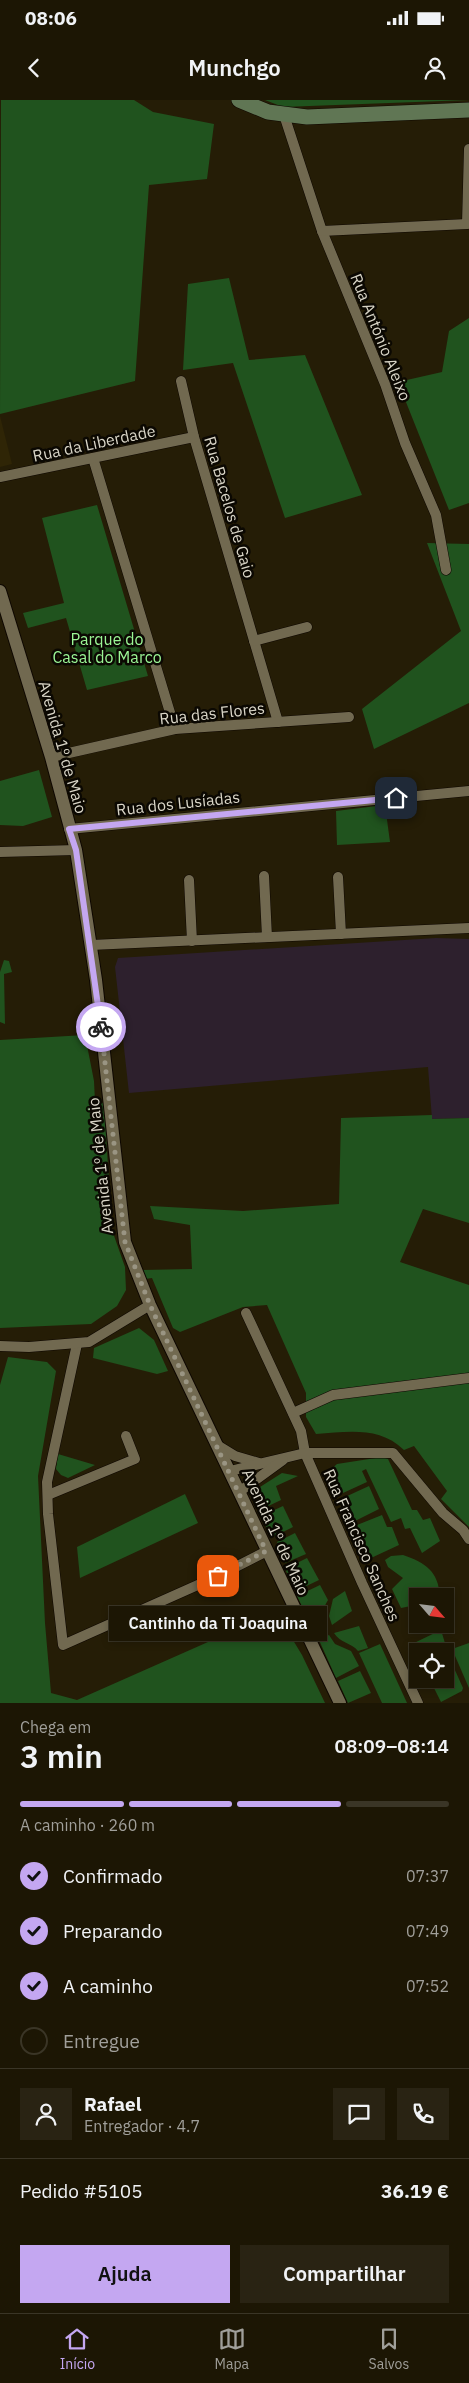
<!DOCTYPE html>
<html lang="pt">
<meta charset="utf-8">
<style>
:root{--surface:#1c1604;--page:#292313;--text:#f1f3f6;--muted:#a09f9a;--line:#3a3526;--accent:#c4a7f1}
body{margin:0;font-family:"IBM Plex Sans",sans-serif;background:var(--page);color:var(--text);height:100vh;display:flex;flex-direction:column;font-size:19px;white-space:nowrap}
*{box-sizing:border-box;margin:0}
p{font-size:16px;color:var(--muted)}
.icon{flex:none;width:28px;height:28px;fill:none;stroke:currentColor;stroke-width:2;stroke-linecap:round;stroke-linejoin:round}
.map{position:relative;height:1603px;overflow:hidden}
.details{display:flex;flex-direction:column;background:var(--surface);flex:1}
.details>*{flex:none}
.needle{width:32px;rotate:118deg}
.fabs{position:absolute;left:409px;top:1488px;display:grid;gap:10px}
.fabs a{display:grid;place-items:center;width:45px;height:45px;border-radius:0px;background:var(--surface);box-shadow:0 2px 8px #0003,0 0 0 1px var(--line);font-size:25px}
.pin{position:absolute;display:grid;place-items:center;width:42px;height:42px;color:#fff;margin:-21px;border-radius:10px;box-shadow:0 2px 8px #0006}
.courier{position:absolute;display:grid;place-items:center;width:50px;height:50px;margin:-25px;border:4px solid #c4a7f1;border-radius:50%;background:#fff;color:#222;box-shadow:0 1px 6px #0007}
.bubble{position:absolute;height:35px;border-radius:0px;background:var(--surface);box-shadow:0 2px 8px #0003,0 0 0 1px var(--line);font-size:16px;font-weight:600;line-height:35px;text-align:center}
.head em{font-style:normal;font-weight:600}
.head div{display:flex;flex-direction:column-reverse}
.head{display:flex;align-items:center;justify-content:space-between;height:85px;padding:0 20px}
h1{font-size:32px;font-weight:600;line-height:38px}
.bar{display:grid;grid-template-columns:repeat(4,1fr);gap:8px 5px;align-content:center;height:60px;padding:0 20px}
.bar i{height:6px;border-radius:4px;background:var(--line)}
.bar .on{background:var(--accent)}
.bar p{grid-column:span 4}
.line{display:flex;align-items:center;gap:12px;padding:0 20px;border-top:1px solid var(--line)}
.line div{flex:1}
.round{display:grid;place-items:center;flex:none;width:52px;height:52px;border-radius:0px;background:var(--page)}
ol{padding:0 20px;list-style:none}
li{display:flex;align-items:center;gap:15px;height:55px}
li p{margin-inline-start:auto}
li .icon{padding:5px;border-radius:50%;background:var(--accent);color:#111;stroke-width:4}
li:last-child{color:var(--muted)}
li i{width:28px;height:28px;border:2px solid var(--line);border-radius:50%}
.action{display:flex;gap:10px;margin-top:auto;padding:10px 20px}
.action a{flex:1;height:58px;border-radius:0px;background:var(--accent);color:#111;font-size:20px;font-weight:600;line-height:58px;text-align:center}
.action a+a{background:var(--page);color:var(--text)}
.status{display:flex;justify-content:space-between;align-items:center;height:35px;padding:0 25px;background:var(--surface);direction:ltr}
.status svg{height:14px;fill:currentColor}
header{display:flex;justify-content:space-between;align-items:center;height:65px;padding:0 20px;background:var(--surface);font-size:22px;font-weight:600}
.menu{display:flex;justify-content:space-around;align-items:center;height:70px;border-top:1px solid var(--line);background:var(--surface);font-size:14px;color:var(--muted)}
.menu a{display:grid;justify-items:center;gap:2px}
.menu .on{color:var(--accent)}
.map>svg:first-child{display:block}
</style>
<div class="status"><b>08:06</b><svg viewBox="0 0 49 12"><path d="M0 12V9h3v3zM5 12V6h3v6zM10 12V3h3v9zM15 12V0h3v12zM26 1h20v11H26zM47 4h2v5h-2z"/></svg></div>
<header><svg class="icon" aria-label="back" viewBox="0 0 24 24"><path d="M15 5l-7 7 7 7"/></svg>Munchgo<svg class="icon" aria-label="person" viewBox="0 0 24 24"><circle cx="12" cy="8" r="4"/><path d="M4 21q1-7 8-7t8 7"/></svg></header>
<div class="map">
<svg width="469" height="1603" viewBox="0 0 469 1603">
<rect width="100%" height="100%" fill="#251d06"/>
<!-- built -->
<polygon fill="#2f2506" points="0,316 12,364 0,367"/>
<!-- industrial -->
<polygon fill="#2d202d" points="436,838 469,839 469,1018 432,1019 428,967 129,993 115,867 118,858"/>
<!-- green -->
<g fill="#20531e">
<polygon points="1,0 134,0 153,12 214,24 207,79 149,85 135,281 0,314"/>
<polygon points="265,0 469,0 283,7"/>
<polygon points="229,178 249,260 305,255 362,395 285,418 233,263 183,270 188,184"/>
<polygon points="469,218 469,403 449,410 398,282 442,272 449,231"/>
<polygon points="97,405 148,576 87,590 66,518 28,528 23,513 64,503 42,418"/>
<polygon points="427,443 469,444 469,603 374,649 362,609 461,531"/>
<polygon points="39,670 52,717 23,726 0,725 0,681"/>
<polygon points="385,705 390,742 337,745 336,711"/>
<polygon points="4,860 9,861 12,872 4,874 5,924 0,922 0,872"/>
<polygon points="85,935 94,981 95,1002 104,1003 112,1130 125,1167 126,1190 117,1206 91,1224 0,1228 0,940"/>
<path d="M432 1015V1019L469 1018V1123L423 1109 400 1162 469 1185V1427L441 1399 447 1391 414 1346 404 1350C379 1326 348 1332 316 1334L306 1317V1293L267 1205 243 1207 180 1232 173 1228 152 1178 145 1179 142 1170 192 1169 190 1125 154 1119 150 1106 243 1111 339 1104 341 1018Z"/>
<polygon points="139,1228 154,1240 168,1271 157,1274 93,1258 94,1248"/>
<polygon points="8,1257 47,1262 56,1271 38,1376 45,1523 51,1593 77,1600 276,1512 302,1555 325,1603 0,1603 0,1285"/>
<polygon points="58,1354 95,1365 68,1378 61,1375 56,1369"/>
<polygon points="382,1357 388,1359 412,1410 417,1410 423,1420 430,1418 440,1441 422,1453 410,1428 405,1429 401,1418 391,1422 366,1369 362,1371 367,1382 343,1393 338,1384 330,1387 327,1382 327,1373 337,1364"/>
<polygon points="282,1373 298,1376 276,1386 281,1400 258,1411 257,1398 260,1387"/>
<polygon points="369,1386 379,1409 355,1421 345,1397"/>
<polygon points="185,1394 198,1423 80,1478 77,1447"/>
<polygon points="283,1406 293,1427 271,1438 261,1416"/>
<polygon points="382,1415 387,1427 392,1427 399,1445 371,1458 357,1425"/>
<polygon points="295,1433 306,1454 285,1463 277,1442"/>
<path d="M403 1455C426 1463 438 1471 440 1496H418L417 1512 416 1505 401 1508 392 1489 403 1478 388 1467 385 1460 391 1456Z"/>
<polygon points="307,1458 319,1480 296,1491 285,1469"/>
<path d="M320 1485 328 1500C322 1509 322 1518 327 1528L315 1533 297 1496Z"/>
<polygon points="345,1491 352,1511 332,1525 329,1516 333,1499"/>
<path d="M359 1526 368 1548 358 1551C352 1543 340 1543 334 1533Z"/>
<polygon points="441,1530 451,1563 445,1566 445,1551 418,1551 417,1555 412,1544"/>
<polygon points="329,1535 335,1544 351,1551 359,1566 336,1578 319,1540"/>
<polygon points="469,1543 469,1588 452,1549"/>
<polygon points="380,1544 407,1603 382,1603 359,1553"/>
<polygon points="454,1568 463,1588 462,1591 441,1602 430,1580 445,1579 445,1573"/>
<polygon points="360,1571 371,1593 348,1603 338,1581"/>
</g>
<g fill="none" stroke-linecap="round" stroke-linejoin="round">
<!-- minor casing -->
<g stroke="#0e0700" stroke-width="11">
<g id="minor">
<polyline points="284,15 322,131 385,284 405,343 436,415 446,470"/>
<polyline points="322,131 467,124 469,49"/>
<polyline points="181,281 194,337 278,622"/>
<polyline points="93,358 175,629"/>
<polyline points="0,377 194,337"/>
<polyline points="254,541 307,527"/>
<polyline points="51,657 175,629 349,617"/>
<polyline points="69,729 469,691"/>
<polyline points="0,752 76,750"/>
<polyline points="264,776 267,837"/>
<polyline points="338,777 341,834"/>
<polyline points="189,780 192,841"/>
<polyline points="91,845 469,828"/>
<polyline points="246,1213 301,1331 305,1353 362,1483 418,1603"/>
<polyline points="77,1244 47,1382 48,1414 63,1545 218,1476 267,1451"/>
<polyline points="0,1246 29,1247 89,1242 150,1205"/>
<polyline points="293,1313 333,1295 469,1278"/>
<polyline points="217,1345 235,1356 259,1363"/>
<polyline points="230,1371 305,1353 393,1353 443,1413 463,1430 469,1439"/>
<polyline points="239,1392 283,1360"/>
<polyline points="48,1395 135,1359 126,1336"/>
</g>
</g>
<!-- tertiary casing -->
<g stroke="#0e0700" stroke-width="14">
<polyline id="tertiary" points="0,491 51,657 76,750 96,880 125,1142 150,1205 340,1603"/>
</g>
<!-- secondary casing -->
<g stroke="#0e0700" stroke-width="16">
<polyline id="secondary" points="239,0 268,12 307,17 469,10"/>
</g>
<!-- minor -->
<use href="#minor" stroke="#716950" stroke-width="10"/>
<!-- tertiary -->
<use href="#tertiary" stroke="#716950" stroke-width="12"/>
<!-- secondary -->
<use href="#secondary" stroke="#607654" stroke-width="15"/>
</g>
<g fill="none" stroke-linecap="round" stroke-linejoin="round">
<!-- done -->
<polyline stroke="#9a9583" stroke-width="5" stroke-dasharray="0 9" points="101,927 125,1142 150,1205 266,1451 218,1476"/>
<!-- route -->
<polyline stroke="#c4a7f1" stroke-width="6" points="101,927 76,750 69,729 396,698"/>
</g>
<g text-anchor="middle" stroke-width="5" stroke-linejoin="round" paint-order="stroke">
<!-- street labels -->
<g font-size="16" fill="#d9d5c7" stroke="#0b0802">
<text transform="translate(381 237) rotate(68)" y="6">Rua António Aleixo</text>
<text transform="translate(94 343) rotate(-12)" y="6">Rua da Liberdade</text>
<text transform="translate(230 407) rotate(74)" y="6">Rua Bacelos de Gaio</text>
<text transform="translate(212 613) rotate(-6)" y="6">Rua das Flores</text>
<text transform="translate(63 647) rotate(74)" y="6">Avenida 1º de Maio</text>
<text transform="translate(178 703) rotate(-6)" y="6">Rua dos Lusíadas</text>
<text transform="translate(100 1066) rotate(-96)" y="6">Avenida 1º de Maio</text>
<text transform="translate(276 1432) rotate(65)" y="6">Avenida 1º de Maio</text>
<text transform="translate(362 1445) rotate(66)" y="6">Rua Francisco Sanches</text>
</g>
<!-- park labels -->
<g font-size="16" fill="#9bf695" stroke="#0b0802">
<text x="107" y="545">Parque do<tspan x="107" dy="18">Casal do Marco</tspan></text>
</g>
</g>
</svg>
<div class="fabs">
<a><svg class="needle" viewBox="-14 -14 28 28"><path d="M0-13l5 13h-10z" fill="#e53935"/><path d="M0 13l5-13h-10z" fill="#a09f9a"/></svg></a>
<a><svg class="icon" aria-label="locate" viewBox="0 0 24 24"><circle cx="12" cy="12" r="6"/><path d="M12 2v4M12 18v4M2 12h4M18 12h4"/></svg></a>
</div>
<div class="pin" style="left:218px;top:1476px;background:#ea580c"><svg class="icon" aria-label="bag" viewBox="0 0 24 24"><path d="M5 8h14l-1 12H6zM9 8a3 3 0 0 1 6 0"/></svg></div>
<div class="pin" style="left:396px;top:698px;background:#1f2937"><svg class="icon" aria-label="home" viewBox="0 0 24 24"><path d="M3 11l9-7 9 7M6 9v11h12V9"/></svg></div>
<div class="courier" style="left:101px;top:927px"><svg class="icon" aria-label="bike" viewBox="0 0 24 24"><circle cx="6" cy="16" r="4"/><circle cx="18" cy="16" r="4"/><path d="M6 16l4-8h5l3 8M10 8l3 8H6M13 5h3"/></svg></div>
<div class="bubble" style="left:109px;top:1506px;width:218px">Cantinho da Ti Joaquina</div>
</div>
<section class="details">
<div class="head"><div><h1>3 min</h1><p>Chega em</p></div><em>08:09–08:14</em></div>
<div class="bar"><i class="on"></i><i class="on"></i><i class="on"></i><i></i><p>A caminho · 260 m</p></div>
<ol>
<li><svg class="icon" aria-label="check" viewBox="0 0 24 24"><path d="M5 12l5 5 9-10"/></svg>Confirmado<p>07:37</p></li>
<li><svg class="icon" aria-label="check" viewBox="0 0 24 24"><path d="M5 12l5 5 9-10"/></svg>Preparando<p>07:49</p></li>
<li><svg class="icon" aria-label="check" viewBox="0 0 24 24"><path d="M5 12l5 5 9-10"/></svg>A caminho<p>07:52</p></li>
<li><i></i>Entregue</li>
</ol>
<div class="line" style="height:90px"><a class="round"><svg class="icon" aria-label="person" viewBox="0 0 24 24"><circle cx="12" cy="8" r="4"/><path d="M4 21q1-7 8-7t8 7"/></svg></a><div><b>Rafael</b><p>Entregador · 4.7</p></div><a class="round"><svg class="icon" aria-label="chat" viewBox="0 0 24 24"><path d="M4 5h16v11H9l-5 4z"/></svg></a><a class="round"><svg class="icon" aria-label="phone" viewBox="0 0 24 24"><path d="M5 4h4l2 5-3 2q2 4 5 5l2-3 5 2v4C11 20 4 13 5 4z"/></svg></a></div>
<div class="line" style="height:65px"><div>Pedido #5105</div><b>36.19 €</b></div>
<div class="action"><a>Ajuda</a><a>Compartilhar</a></div>
</section>
<nav class="menu">
<a class="on"><svg class="icon" aria-label="home" viewBox="0 0 24 24"><path d="M3 11l9-7 9 7M6 9v11h12V9"/></svg>Início</a>
<a><svg class="icon" aria-label="map" viewBox="0 0 24 24"><path d="M3 6l6-2 6 2 6-2v14l-6 2-6-2-6 2zM9 4v14M15 6v14"/></svg>Mapa</a>
<a><svg class="icon" aria-label="saved" viewBox="0 0 24 24"><path d="M7 4h10v16l-5-4-5 4z"/></svg>Salvos</a>
</nav>
